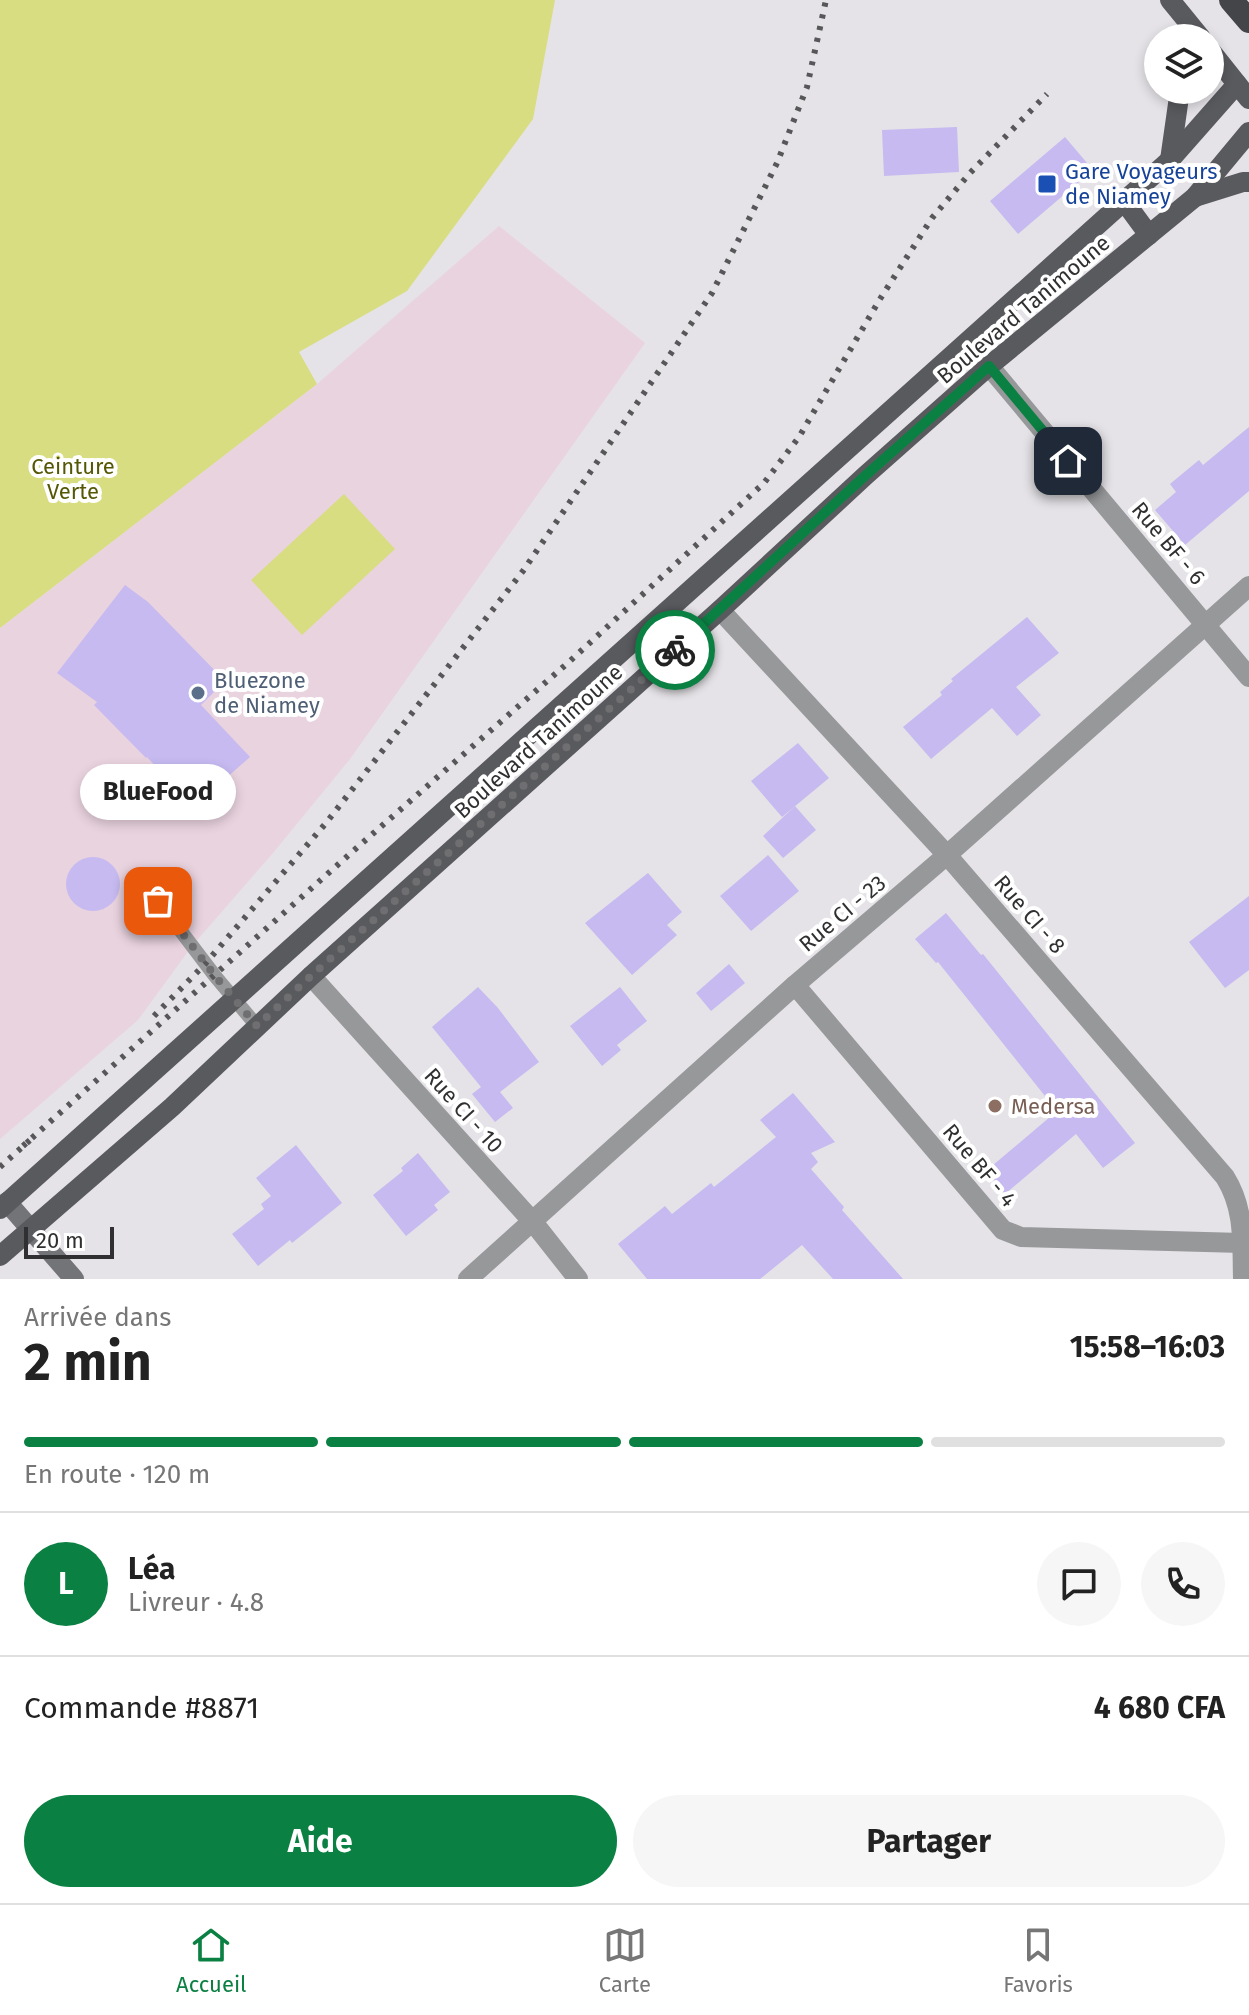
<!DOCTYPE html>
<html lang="fr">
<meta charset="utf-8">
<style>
:root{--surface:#fff;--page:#f6f6f6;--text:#222;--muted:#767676;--line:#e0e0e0;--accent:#0b8043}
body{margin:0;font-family:"Fira Sans",sans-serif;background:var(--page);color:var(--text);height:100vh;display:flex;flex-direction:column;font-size:30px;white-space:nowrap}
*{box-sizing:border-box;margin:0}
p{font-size:26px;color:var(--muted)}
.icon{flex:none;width:44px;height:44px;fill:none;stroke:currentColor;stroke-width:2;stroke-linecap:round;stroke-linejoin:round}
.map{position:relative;height:1279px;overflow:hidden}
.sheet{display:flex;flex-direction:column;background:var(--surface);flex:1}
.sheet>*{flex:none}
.buttons{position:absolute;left:1144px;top:24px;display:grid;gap:16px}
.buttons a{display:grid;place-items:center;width:80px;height:80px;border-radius:50%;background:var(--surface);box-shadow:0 4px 12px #0003;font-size:40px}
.scale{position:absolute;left:24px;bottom:20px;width:90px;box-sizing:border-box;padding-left:8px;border:4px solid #302f31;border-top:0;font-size:22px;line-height:28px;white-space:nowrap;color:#302f31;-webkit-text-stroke:6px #fff;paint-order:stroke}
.pin{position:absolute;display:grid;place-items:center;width:68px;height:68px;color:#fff;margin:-34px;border-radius:16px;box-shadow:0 4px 12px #0006}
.courier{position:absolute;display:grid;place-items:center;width:80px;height:80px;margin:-40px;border:6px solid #0b8043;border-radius:50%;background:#fff;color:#222;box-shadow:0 2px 10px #0007}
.bubble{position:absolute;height:56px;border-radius:28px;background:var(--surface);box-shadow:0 4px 12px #0003;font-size:26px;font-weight:700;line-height:56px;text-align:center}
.headline em{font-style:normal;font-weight:700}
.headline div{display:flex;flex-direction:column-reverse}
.headline{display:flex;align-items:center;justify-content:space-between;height:136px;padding:0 24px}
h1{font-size:52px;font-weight:700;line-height:60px}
.bar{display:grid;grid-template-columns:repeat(4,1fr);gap:12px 8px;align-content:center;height:96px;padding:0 24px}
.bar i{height:10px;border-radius:6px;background:var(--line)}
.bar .on{background:var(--accent)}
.bar p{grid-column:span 4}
.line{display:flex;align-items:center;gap:20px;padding:0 24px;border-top:2px solid var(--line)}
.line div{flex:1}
.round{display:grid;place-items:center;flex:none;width:84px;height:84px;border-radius:42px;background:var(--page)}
.primary-button{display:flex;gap:16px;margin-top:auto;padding:16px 24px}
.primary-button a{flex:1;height:92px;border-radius:48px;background:var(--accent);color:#fff;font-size:32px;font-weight:700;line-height:92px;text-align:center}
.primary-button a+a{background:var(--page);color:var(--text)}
.menu{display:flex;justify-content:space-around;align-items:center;height:112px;border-top:2px solid var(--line);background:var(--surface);font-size:22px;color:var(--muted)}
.menu a{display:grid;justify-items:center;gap:4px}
.menu .on{color:var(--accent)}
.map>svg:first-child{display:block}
</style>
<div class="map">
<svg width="1249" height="1279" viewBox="0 0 1249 1279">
<rect width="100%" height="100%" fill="#e5e3e7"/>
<!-- commercial -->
<polygon fill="#e9d3df" points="499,226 645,343 350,759 273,853 192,946 138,1020 0,1139 0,628 317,384"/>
<!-- green -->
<g fill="#d8dd82">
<polygon points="0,0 555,0 533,119 407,291 299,352 317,384 0,628"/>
<polygon points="344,494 395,549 302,635 251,580"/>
</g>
<!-- building -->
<g fill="#c6baf1">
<polygon points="957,127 959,172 884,176 882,130"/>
<polygon points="1065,137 1093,170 1018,234 990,201"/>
<polygon points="1249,427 1249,491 1185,545 1155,510 1176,492 1170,484 1199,460 1203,465"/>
<polygon points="125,585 148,602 225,681 201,705 250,757 193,807 147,757 146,758 94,705 97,702 57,673"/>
<polygon points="1027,617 1059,653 1016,687 1041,715 1017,736 992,708 931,759 903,727 942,695 940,692 953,681 951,679"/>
<polygon points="798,743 829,778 782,817 751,781"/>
<polygon points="795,806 816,830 783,858 763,836"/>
<polygon points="768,855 799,891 751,931 720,896"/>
<circle cx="93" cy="884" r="27"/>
<polygon points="648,873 682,912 667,925 677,935 632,975 585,923"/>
<polygon points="1249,896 1249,970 1225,988 1189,942"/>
<polygon points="946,913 981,955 983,954 1135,1143 1103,1168 1076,1134 1005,1194 986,1171 1057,1111 938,962 936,963 915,939"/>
<polygon points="729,964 745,983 711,1011 696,993"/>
<polygon points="478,987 498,1008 539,1062 500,1092 513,1108 495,1122 472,1094 481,1087 432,1027"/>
<polygon points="620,987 647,1021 617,1045 621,1050 602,1066 570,1026"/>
<polygon points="793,1093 835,1142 811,1153 818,1162 811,1169 844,1207 842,1210 903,1279 833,1279 802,1245 760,1279 647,1279 618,1244 665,1206 672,1214 711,1183 714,1187 776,1137 760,1120"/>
<polygon points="296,1145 342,1203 292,1243 290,1240 258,1266 232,1234 264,1209 261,1204 271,1196 256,1178"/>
<polygon points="418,1153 450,1192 434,1205 438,1210 406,1236 373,1195 403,1171 401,1168"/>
</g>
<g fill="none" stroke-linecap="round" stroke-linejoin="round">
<!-- lane -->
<polyline stroke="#97989a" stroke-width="14" points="158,901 215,976 257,1026"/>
<!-- street -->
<g stroke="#97989a" stroke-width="20">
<polyline points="989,366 1249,677"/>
<path d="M720 610 947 855 1225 1177C1245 1209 1242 1242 1243 1279"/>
<polyline points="311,976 533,1222 578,1279"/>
<polyline points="795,985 1003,1230 1021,1237 1242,1243"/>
<polyline points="468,1279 795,985 947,855 1249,586"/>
</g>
<!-- secondary -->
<polyline stroke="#737477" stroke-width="20" points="7,1202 74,1279"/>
<!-- primary -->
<g stroke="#595a5e" stroke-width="20">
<polyline points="1170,0 1201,38"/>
<polyline points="1210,50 1249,99"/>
<polyline points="1170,160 1180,90"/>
<polyline points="1195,197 1243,182 1249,182"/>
<polyline points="1124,201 1149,235"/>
<polyline points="0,1209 1170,160 1237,84"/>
<polyline points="0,1256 172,1107 311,976 720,610 866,475 989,366 1195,197 1249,132"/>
</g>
<!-- highway -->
<polyline stroke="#434548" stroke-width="24" points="1231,0 1249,21"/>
<!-- rail -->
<g stroke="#575658" stroke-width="6" stroke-dasharray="4 8" stroke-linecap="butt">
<polyline points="154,1016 205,964 326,823 523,571 712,293 777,163 807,87 826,0"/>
<polyline points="23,1146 352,852 570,661 764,483 799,437 880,299 932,218 970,173 1047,94"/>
<polyline points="0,1167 30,1140"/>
</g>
</g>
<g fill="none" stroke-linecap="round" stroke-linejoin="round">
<!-- done -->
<polyline stroke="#6f6e71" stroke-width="8" stroke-dasharray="0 14.4" points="158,901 215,976 257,1026 311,976 675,650"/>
<!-- route -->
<polyline stroke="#0b8043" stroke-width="10" points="675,650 866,475 989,366 1068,461"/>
</g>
<!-- markers -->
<rect fill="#1a4fb4" stroke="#fff" stroke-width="3" x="1037" y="174" width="20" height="20" rx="4"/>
<circle fill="#5c6f8a" stroke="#fff" stroke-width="3" cx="198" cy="693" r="8"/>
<circle fill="#8d6e63" stroke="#fff" stroke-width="3" cx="995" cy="1106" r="8"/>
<g text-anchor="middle" stroke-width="8" stroke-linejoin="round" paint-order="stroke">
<!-- transit labels -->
<g font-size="22" fill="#164399" stroke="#fff" text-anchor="start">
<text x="1065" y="179">Gare Voyageurs<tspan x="1065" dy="25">de Niamey</tspan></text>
</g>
<!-- street labels -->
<g font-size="22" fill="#302f31" stroke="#fff">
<text transform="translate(1023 309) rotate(-40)" y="8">Boulevard Tanimoune</text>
<text transform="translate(1169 543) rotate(50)" y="8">Rue BF - 6</text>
<text transform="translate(538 741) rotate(-42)" y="8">Boulevard Tanimoune</text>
<text transform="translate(842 913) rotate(-40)" y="8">Rue CI - 23</text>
<text transform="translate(1030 914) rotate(49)" y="8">Rue CI - 8</text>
<text transform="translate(464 1110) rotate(48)" y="8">Rue CI - 10</text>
<text transform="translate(980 1165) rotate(50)" y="8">Rue BF - 4</text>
</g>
<!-- park labels -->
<g font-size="22" fill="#555704" stroke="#fff">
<text x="73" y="474">Ceinture<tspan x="73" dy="25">Verte</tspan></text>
</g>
<!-- service labels -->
<g font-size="22" fill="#4e5e75" stroke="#fff" text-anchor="start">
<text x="214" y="688">Bluezone<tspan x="214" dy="25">de Niamey</tspan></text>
</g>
<!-- education labels -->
<g font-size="22" fill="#785e54" stroke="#fff" text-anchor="start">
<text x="1011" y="1114">Medersa</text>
</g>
</g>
</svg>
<div class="buttons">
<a><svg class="icon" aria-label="layers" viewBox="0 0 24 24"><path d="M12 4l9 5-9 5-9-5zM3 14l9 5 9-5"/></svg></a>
</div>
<div class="scale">20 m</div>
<div class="pin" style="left:158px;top:901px;background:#ea580c"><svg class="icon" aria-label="bag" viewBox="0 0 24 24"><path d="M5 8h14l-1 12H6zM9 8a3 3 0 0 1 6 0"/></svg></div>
<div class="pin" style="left:1068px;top:461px;background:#1f2937"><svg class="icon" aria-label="home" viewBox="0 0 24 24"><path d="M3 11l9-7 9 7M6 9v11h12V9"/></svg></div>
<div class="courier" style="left:675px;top:650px"><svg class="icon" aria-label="bike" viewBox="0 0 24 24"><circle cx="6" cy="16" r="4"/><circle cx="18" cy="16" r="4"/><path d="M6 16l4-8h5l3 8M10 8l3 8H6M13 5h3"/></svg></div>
<div class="bubble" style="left:80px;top:764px;width:156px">BlueFood</div>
</div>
<section class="sheet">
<div class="headline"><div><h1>2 min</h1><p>Arrivée dans</p></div><em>15:58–16:03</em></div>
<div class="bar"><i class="on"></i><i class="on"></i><i class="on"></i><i></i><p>En route · 120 m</p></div>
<div class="line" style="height:144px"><b class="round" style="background:var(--accent);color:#fff">L</b><div><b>Léa</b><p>Livreur · 4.8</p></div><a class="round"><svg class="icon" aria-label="chat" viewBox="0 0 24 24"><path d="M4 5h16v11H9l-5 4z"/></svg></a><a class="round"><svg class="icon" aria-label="phone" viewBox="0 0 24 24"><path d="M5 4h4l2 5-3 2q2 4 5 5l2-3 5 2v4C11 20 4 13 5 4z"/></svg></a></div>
<div class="line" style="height:104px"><div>Commande #8871</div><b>4 680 CFA</b></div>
<div class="primary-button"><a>Aide</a><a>Partager</a></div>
</section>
<nav class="menu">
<a class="on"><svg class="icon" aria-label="home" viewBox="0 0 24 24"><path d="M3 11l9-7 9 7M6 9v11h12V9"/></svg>Accueil</a>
<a><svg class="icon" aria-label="map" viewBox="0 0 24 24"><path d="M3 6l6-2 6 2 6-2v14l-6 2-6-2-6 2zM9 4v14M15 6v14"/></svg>Carte</a>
<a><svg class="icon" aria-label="saved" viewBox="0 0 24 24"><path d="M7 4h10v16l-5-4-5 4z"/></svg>Favoris</a>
</nav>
